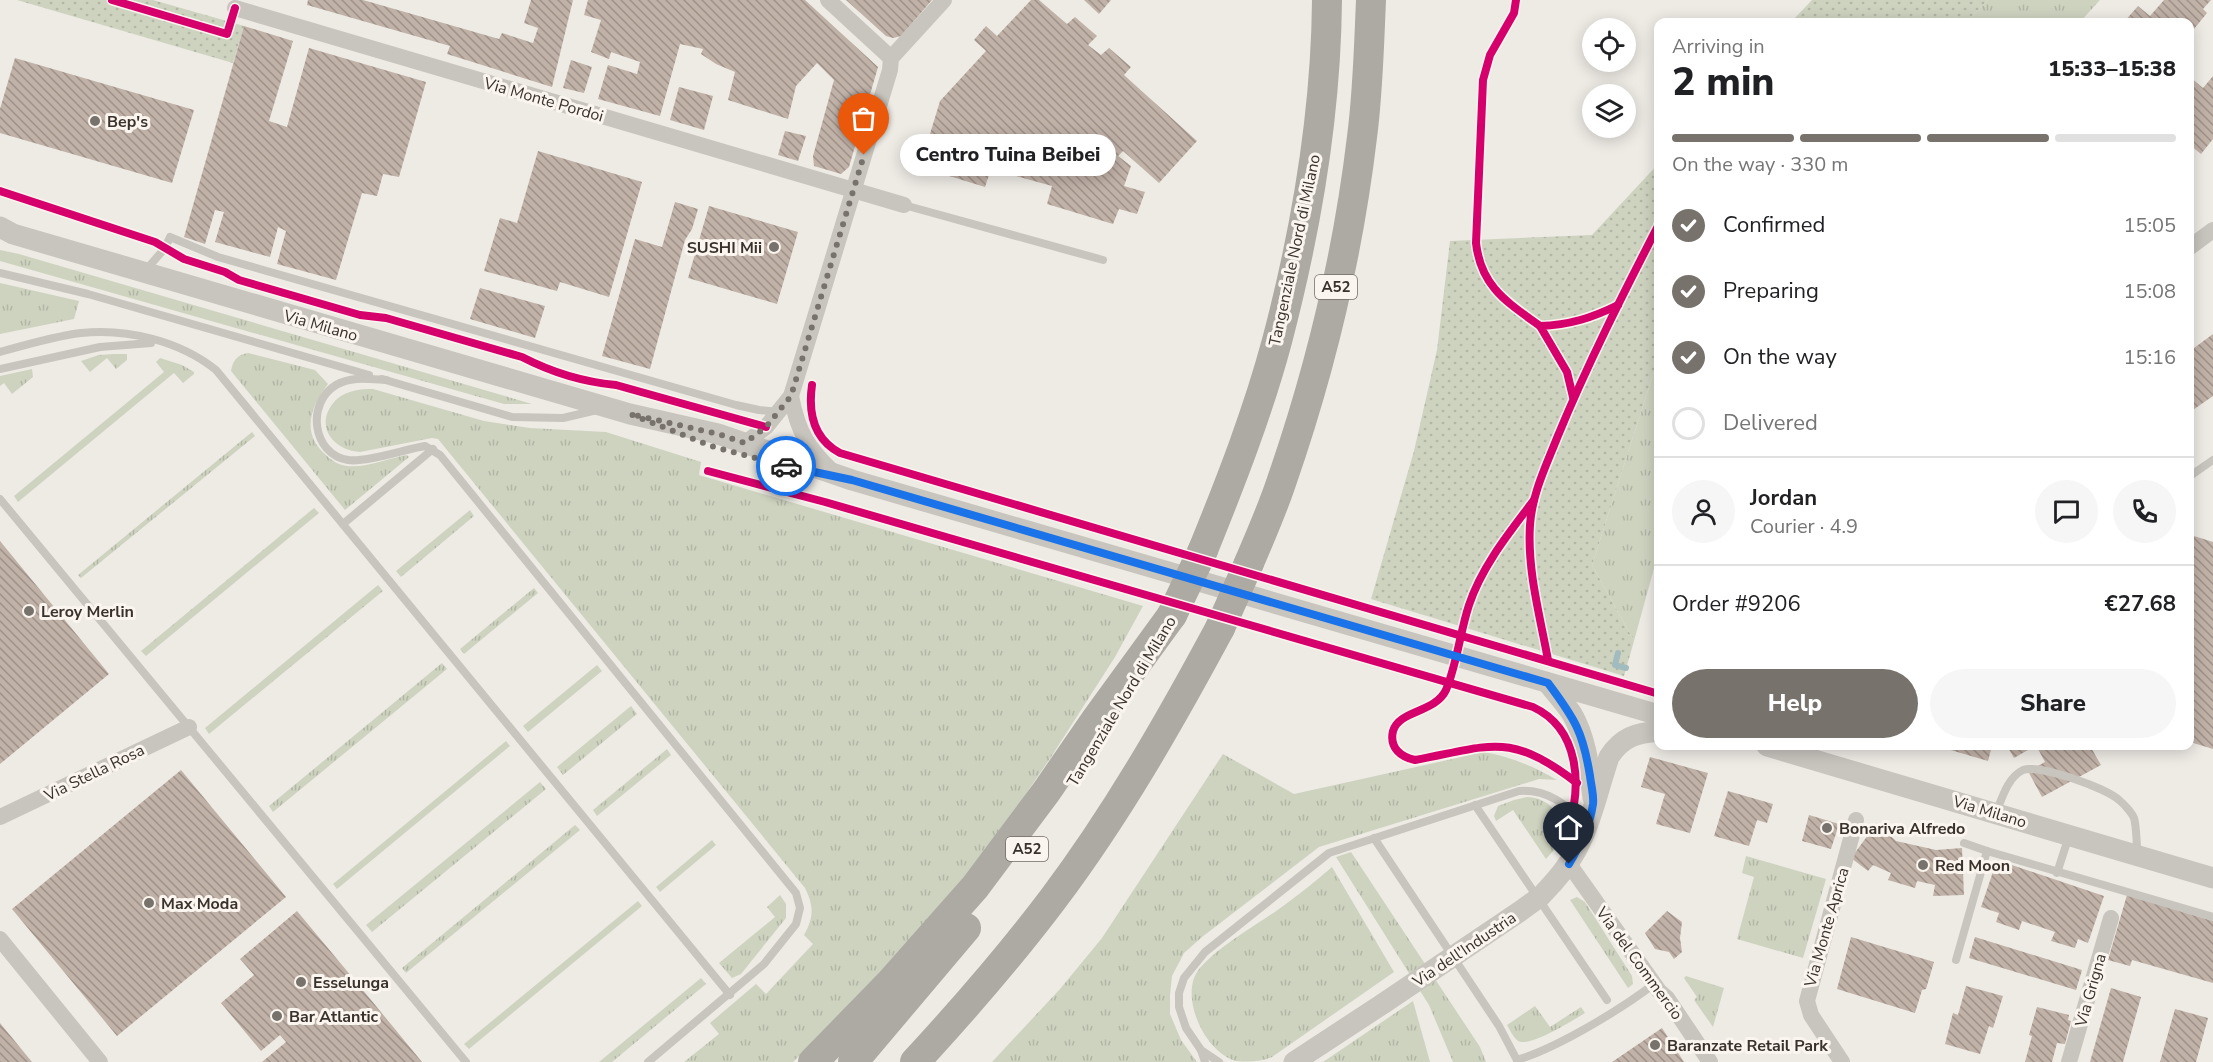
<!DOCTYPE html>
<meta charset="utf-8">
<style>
:root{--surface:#fff;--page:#f6f6f6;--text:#202124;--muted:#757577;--line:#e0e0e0;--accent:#78726c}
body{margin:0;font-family:"Nunito Sans",sans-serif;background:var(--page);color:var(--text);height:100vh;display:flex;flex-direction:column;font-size:22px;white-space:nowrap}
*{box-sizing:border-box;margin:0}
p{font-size:20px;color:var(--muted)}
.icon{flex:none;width:33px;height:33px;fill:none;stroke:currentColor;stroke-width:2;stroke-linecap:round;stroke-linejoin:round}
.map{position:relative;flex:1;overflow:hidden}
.details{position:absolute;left:1654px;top:18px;width:540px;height:732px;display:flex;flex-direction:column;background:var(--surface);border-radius:12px;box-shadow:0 3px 15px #0003}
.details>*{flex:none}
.tools{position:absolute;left:1582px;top:18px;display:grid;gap:12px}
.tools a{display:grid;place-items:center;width:54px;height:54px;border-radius:50%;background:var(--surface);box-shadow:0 3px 15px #0003;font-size:30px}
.pin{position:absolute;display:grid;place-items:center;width:51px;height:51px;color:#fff;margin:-62px -26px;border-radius:50% 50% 50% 0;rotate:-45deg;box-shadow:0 0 6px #0007}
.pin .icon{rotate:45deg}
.courier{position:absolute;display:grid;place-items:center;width:60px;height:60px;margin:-30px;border:4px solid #1a73e8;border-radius:50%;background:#fff;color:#222;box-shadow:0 2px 8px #0007}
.bubble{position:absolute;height:42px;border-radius:21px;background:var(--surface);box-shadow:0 3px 15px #0003;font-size:20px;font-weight:800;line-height:42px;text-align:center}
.head em{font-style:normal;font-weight:800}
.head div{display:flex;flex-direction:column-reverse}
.head{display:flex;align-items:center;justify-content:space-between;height:102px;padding:0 18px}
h1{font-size:39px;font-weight:800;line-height:45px}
.bar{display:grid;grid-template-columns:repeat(4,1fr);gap:9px 6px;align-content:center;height:72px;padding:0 18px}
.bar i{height:8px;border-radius:4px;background:var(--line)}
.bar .on{background:var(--accent)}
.bar p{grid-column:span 4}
.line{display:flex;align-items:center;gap:15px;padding:0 18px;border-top:2px solid var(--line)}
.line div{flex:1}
.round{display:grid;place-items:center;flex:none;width:63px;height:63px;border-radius:32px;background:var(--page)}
ol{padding:0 18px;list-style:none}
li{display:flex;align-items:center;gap:18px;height:66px}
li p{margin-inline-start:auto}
li .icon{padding:6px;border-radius:50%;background:var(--accent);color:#fff;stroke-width:4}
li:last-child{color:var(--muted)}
li i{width:33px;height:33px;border:3px solid var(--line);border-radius:50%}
.action{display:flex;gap:12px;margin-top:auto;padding:12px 18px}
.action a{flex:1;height:69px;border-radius:36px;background:var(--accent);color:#fff;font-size:24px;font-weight:800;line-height:69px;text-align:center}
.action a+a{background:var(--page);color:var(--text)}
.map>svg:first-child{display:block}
</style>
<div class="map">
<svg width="2213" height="1062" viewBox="0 0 2213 1062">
<defs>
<pattern id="grass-tufts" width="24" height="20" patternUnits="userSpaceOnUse" patternTransform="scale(1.5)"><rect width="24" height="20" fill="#ced3c0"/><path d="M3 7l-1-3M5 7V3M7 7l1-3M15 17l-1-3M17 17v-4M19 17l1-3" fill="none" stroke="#b2b6a5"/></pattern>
<pattern id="park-dots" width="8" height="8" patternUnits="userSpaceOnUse" patternTransform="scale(1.5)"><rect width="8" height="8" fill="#ced3c0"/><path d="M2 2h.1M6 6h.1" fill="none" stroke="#b2b6a5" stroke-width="1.8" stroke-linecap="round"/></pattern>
<pattern id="building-back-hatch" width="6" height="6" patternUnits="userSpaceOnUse" patternTransform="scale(1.5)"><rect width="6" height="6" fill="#c1b2a8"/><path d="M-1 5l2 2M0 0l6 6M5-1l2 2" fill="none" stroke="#9e9189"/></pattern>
</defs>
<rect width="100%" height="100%" fill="#eeebe5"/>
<!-- grass -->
<g fill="url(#grass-tufts)">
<polygon points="1988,0 2100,0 2080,22 1966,22"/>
<polygon points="0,250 19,254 532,404 504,404 0,261"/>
<polygon points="0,283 79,301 74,319 0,334"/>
<path d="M248 353 315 370 328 384C310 407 301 434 326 455 332 461 339 465 347 466 366 468 389 458 407 455L409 457 345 510 231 371C233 360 237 355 248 353Z"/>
<polygon points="114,354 127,354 127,360 116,369 107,358 90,372 81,361 99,355"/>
<polygon points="1659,356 1659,550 1634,641 1592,565"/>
<polygon points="160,358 182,365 194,372 194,374 183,383 174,373 18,502 14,496 164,372 156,362"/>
<polygon points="32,369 33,377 12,394 4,383 0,386 0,376"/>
<path d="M373 389 484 421 530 428 606 432 701 462 699 475 1143 606 1115 657 1051 757 982 858 873 982 793 1062H684L719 1034 710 1023 756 984 766 994 813 944 804 935C814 917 814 906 805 888L438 439 432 438 360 452C330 450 313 422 337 399 347 390 361 389 373 389Z"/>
<polygon points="252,432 255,436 81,578 78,575"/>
<polygon points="314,508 319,513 146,656 141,651"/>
<polygon points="470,510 474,516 401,577 396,571"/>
<polygon points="378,585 383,591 209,734 205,728"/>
<polygon points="534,588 538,593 464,654 460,649"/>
<polygon points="442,663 447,669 273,812 269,806"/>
<polygon points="597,665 602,671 528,732 523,726"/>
<polygon points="631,706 637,714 563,775 557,767"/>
<polygon points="506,741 510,746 337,889 333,884"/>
<polygon points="667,749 671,755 597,816 593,810"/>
<path d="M1484 752C1511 757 1533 766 1557 780L1539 779 1319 847 1202 937 1184 953 1172 976 1170 995V1014L1181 1040 1197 1062H992L1060 989 1102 938 1223 754 1294 794Z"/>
<polygon points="540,782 546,789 372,932 366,925"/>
<path d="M1527 797C1548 797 1568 817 1560 840 1558 847 1551 853 1546 859L1513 810 1496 821 1494 816 1498 806 1514 800Z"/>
<polygon points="575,825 580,830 406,973 402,968"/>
<polygon points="712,840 716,845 660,892 656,887"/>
<polygon points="1351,852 1480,1047 1486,1062 1453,1062 1429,1005 1336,857"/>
<polygon points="1746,856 1826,879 1803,958 1737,939 1754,877 1742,873"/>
<path d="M1332 867 1394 972 1272 1057C1260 1062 1248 1062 1236 1061 1207 1053 1184 1006 1194 978 1203 955 1257 925 1279 909 1297 896 1315 882 1332 867Z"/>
<polygon points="780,895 786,904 786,918 741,974 732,978 719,963 775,917 767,907"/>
<polygon points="1577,897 1585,902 1632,976 1633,984 1628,988 1570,900"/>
<polygon points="638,901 642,906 469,1049 464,1044"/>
<polygon points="1686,976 1724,988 1713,1027 1694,1000 1697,997 1684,978"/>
<polygon points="701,978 706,984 612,1062 599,1062"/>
<polygon points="1413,1001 1430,1062 1323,1062"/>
<path d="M1535 1006 1550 1027 1581 1007 1585 1013C1573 1020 1530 1048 1518 1041 1513 1037 1510 1030 1507 1025Z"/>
</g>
<!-- park -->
<g fill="url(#park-dots)">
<polygon points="17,0 153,0 244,26 233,63"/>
<polygon points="1812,0 1988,0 1966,22 1791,22"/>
<polygon points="1659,163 1659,356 1592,565 1634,641 1624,676 1371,599 1414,451 1437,350 1450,241 1592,235"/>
</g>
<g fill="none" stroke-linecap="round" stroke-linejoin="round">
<!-- stream -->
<polyline stroke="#a2bbbe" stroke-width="6" points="1618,653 1615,665 1626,668"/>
</g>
<!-- building -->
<g fill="url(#building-back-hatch)">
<polygon points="308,0 363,0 499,39 502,33 533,43 538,28 524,23 531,0 573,0 552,87 447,54 450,46 307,5"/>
<polygon points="588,0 805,0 878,67 849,167 841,174 814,166 813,156 834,80 817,63 796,86 788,119 728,100 735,72 716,64 701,54 703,49 680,44 660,116 598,99 608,65 637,74 640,62 611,52 609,59 591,52 601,20 584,15"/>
<polygon points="846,0 932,0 901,36 893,38 886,36"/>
<polygon points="1031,0 1039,0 1067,24 1075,17 1097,36 1088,45 1101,55 1109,48 1131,67 1124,75 1197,141 1159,183 1123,151 1118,156 1131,166 1124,186 1145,192 1137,214 1119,209 1113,224 1047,204 1052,186 991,169 985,187 920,167 940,101 986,51 974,40 986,26 997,36"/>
<polygon points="1084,0 1111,0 1099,14"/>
<polygon points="2164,0 2211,0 2203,9 2207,13 2190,34 2190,22 2124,22 2138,6 2150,16"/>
<polygon points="244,26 293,41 269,121 287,127 309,48 426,82 399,177 383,174 377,196 362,193 336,280 277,264 286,231 278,227 270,257 215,242 224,212 215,210 205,244 184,237"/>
<polygon points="15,58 194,110 172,183 0,133 0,109"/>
<polygon points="571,60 592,67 584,93 563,88"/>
<polygon points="2213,76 2213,139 2201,154 2190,145 2190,77 2203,88"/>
<polygon points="679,87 713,96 704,130 670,120"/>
<polygon points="785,131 806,136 798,161 778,155"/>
<polygon points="538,151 642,182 609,297 560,282 557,291 484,271 500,218 517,223"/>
<polygon points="675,202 698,209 692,229 685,240 650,369 602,356 635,239 662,247"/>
<polygon points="709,206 798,232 777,304 688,278"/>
<polygon points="480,288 545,306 535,338 470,319"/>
<polygon points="2213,334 2213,396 2190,412 2190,351"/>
<polygon points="2194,536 2213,542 2213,749 2190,742 2190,551"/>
<polygon points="0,541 109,674 0,764"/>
<polygon points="1937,746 1992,746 1988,761"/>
<polygon points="2007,746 2035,746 2014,758"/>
<polygon points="2039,746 2069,746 2070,748 2074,746 2090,746 2101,765 2042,797 2028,771 2045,762 2037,747"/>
<polygon points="1650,757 1708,773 1690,833 1656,824 1665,794 1641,787"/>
<polygon points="181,770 286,897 117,1036 12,909"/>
<polygon points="1728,791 1773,804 1767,823 1757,820 1749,846 1714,836"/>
<polygon points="1809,815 1839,824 1831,849 1802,841"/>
<polygon points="1877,823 1896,841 1936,850 1962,848 1964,895 1933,896 1935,885 1917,881 1915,888 1888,880 1891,873 1873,865 1868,871 1851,858"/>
<polygon points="1997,860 2104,896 2088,943 2078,939 2075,948 2051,941 2055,932 2022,921 2019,930 1996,922 1999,913 1981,907"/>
<polygon points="2127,895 2213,921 2213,983 2132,960 2130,966 2108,960"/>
<polygon points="297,911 362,989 422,1062 262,1062 286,1042 280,1035 261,1051 221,1003 254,975 240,959"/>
<polygon points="1667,911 1682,922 1680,938 1682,952 1674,959 1669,952 1655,949 1645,933"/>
<polygon points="1851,937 1934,962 1926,989 1922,990 1915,1013 1837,989"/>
<polygon points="1975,937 2082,970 2076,990 1969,958"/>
<polygon points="1966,986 2003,996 1993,1028 1989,1026 1980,1054 1945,1044 1953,1013 1958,1015"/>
<polygon points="2111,988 2141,997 2123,1062 2090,1062"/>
<polygon points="2037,1007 2069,1015 2068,1020 2071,1021 2065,1044 2057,1043 2052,1062 2025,1062 2032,1036 2029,1035"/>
<polygon points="2175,1009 2208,1018 2196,1062 2160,1062"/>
<polygon points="0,1023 32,1062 0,1062"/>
<polygon points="1662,1028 1684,1062 1612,1062"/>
</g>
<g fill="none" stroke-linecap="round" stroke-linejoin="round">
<!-- service -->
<g stroke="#c8c4be" stroke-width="8">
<polyline points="904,205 1103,260"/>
<polyline points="145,271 165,248 170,237 218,257 736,405 759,410 779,412"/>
<polyline points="0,273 88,294 369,375"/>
<path d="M0 352C25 345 55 336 81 333 127 328 180 341 216 370L730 995"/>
<polyline points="0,369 100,347 151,343"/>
<polyline points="382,379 512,417 563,418 597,410"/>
<path d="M386 380C369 379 351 376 336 385 306 403 312 454 348 460 365 463 406 449 425 446L440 455 796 893 800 908 796 924 764 964 648 1062"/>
<polyline points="2190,476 2213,460"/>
<polyline points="0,499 466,1062"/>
<polyline points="343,524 433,449"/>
<polyline points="1475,805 1607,1000"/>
<path d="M1996 813C2002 798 2008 777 2023 770 2039 764 2106 788 2119 800 2124 804 2132 813 2134 818 2137 829 2136 844 2138 855"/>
<polyline points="1374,838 1499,1026 1518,1062"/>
<polyline points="1964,843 1987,851"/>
<polyline points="2057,873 2069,836"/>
<polyline points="1956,960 1987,851 2213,917"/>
<polyline points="1201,1050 1219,1062"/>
<path d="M1517 1060C1557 1048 1620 1010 1654 984"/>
<path d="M1205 1062 1201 1050 1186 1028 1179 1007V993L1184 978 1205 952 1329 853 1519 791C1548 789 1566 805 1586 823"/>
</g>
<!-- minor -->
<g stroke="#c8c4be" stroke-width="16">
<polyline points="828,0 891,58"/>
<polyline points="235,8 904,205"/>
<polyline points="2190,247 2213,230"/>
<path d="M791 396C798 432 807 447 833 472"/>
<polyline points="745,443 766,427 791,396 890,70 891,58 944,0"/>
<polyline points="0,817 189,727"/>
<polyline points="1569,864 1659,991 1667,998 1710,1062"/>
<polyline points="0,939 100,1062"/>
<polyline points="1842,1062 1811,1015 1807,1001 1856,820"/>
<polyline points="2069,1062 2111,918"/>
</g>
<!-- tertiary -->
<g stroke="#c8c4be" stroke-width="21">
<polyline points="0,227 13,234 630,414 718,434 852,480 1659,715"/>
<path d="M1548 683C1556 694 1565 703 1572 714 1587 740 1589 769 1593 798"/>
<polyline points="1767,746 2213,878"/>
<path d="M1553 883C1588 845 1593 805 1609 757 1622 737 1636 733 1659 731"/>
<polyline points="1294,1062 1384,1003"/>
</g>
<!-- motorway -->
<g stroke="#adaaa4" stroke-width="30">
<path d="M1203 550C1231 481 1258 412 1277 341 1306 231 1326 114 1327 0"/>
<path d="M1249 563C1260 537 1272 510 1281 483 1320 371 1348 255 1362 137 1368 92 1369 45 1371 0"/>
<polyline points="813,1062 891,982 975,887 1046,792 1097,718 1172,615"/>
<polyline points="853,1062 966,928"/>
<path d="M915 1062C963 1010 1010 956 1053 899 1117 814 1170 721 1220 628"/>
</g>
<!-- tertiary-bridge -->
<polyline stroke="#c8c4be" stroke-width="21" points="1384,1003 1519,912 1541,896 1553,883"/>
<!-- motorway-bridge -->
<g stroke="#adaaa4" stroke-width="30">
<polyline points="1172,615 1203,550"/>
<polyline points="1220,628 1249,563"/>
</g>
<!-- cycleway casing -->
<g stroke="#faf5ee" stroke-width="11">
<g id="cycleway">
<polyline points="112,0 227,34 235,8"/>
<path d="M1516 0 1514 13 1490 55 1483 80 1476 243C1481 287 1507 302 1540 326"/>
<path d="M0 191 155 242 184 259 225 272 239 280 360 315 386 318 522 357C551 372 584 382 616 385L766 427"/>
<path d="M812 385C808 413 814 439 840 453L1659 694"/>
<path d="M1573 397 1567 372 1540 326C1569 325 1592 318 1618 305"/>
<path d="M708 471 825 502 1533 707C1580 729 1582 786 1568 829"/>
<path d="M1534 500C1509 533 1482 566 1469 605 1460 632 1457 664 1446 690 1435 713 1399 710 1393 731 1389 748 1401 757 1415 760 1492 746 1509 731 1577 783"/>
<path d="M1548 660C1540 616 1527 570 1530 525 1532 494 1546 466 1557 438 1587 365 1623 294 1659 224"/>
</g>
</g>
<!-- cycleway -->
<use href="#cycleway" stroke="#d6006c" stroke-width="8"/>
</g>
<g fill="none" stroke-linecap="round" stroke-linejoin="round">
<!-- done -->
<polyline stroke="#78726c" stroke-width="6" stroke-dasharray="0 10.8" points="786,466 714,447 630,414 718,434 745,443 766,427 791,396 864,155"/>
<!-- route -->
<path stroke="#1a73e8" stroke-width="8" d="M786 466 852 480 1548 683C1575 719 1583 732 1590 776 1591 785 1594 795 1593 804 1590 826 1580 845 1569 864"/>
</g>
<!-- markers -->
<g fill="#78726c" stroke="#faf5ee" stroke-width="2">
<circle cx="95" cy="121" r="6"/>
<circle cx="774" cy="247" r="6"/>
<circle cx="29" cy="611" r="6"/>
<circle cx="1827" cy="828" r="6"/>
<circle cx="1923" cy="865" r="6"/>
<circle cx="149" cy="903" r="6"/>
<circle cx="301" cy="982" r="6"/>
<circle cx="277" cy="1016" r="6"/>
<circle cx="1655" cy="1045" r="6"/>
</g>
<g text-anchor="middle" stroke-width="6" stroke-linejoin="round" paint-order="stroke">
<!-- shield labels -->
<g fill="#faf5ee" stroke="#736c66" stroke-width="1.5">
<rect x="1315" y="275" width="42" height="24" rx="4.5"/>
<rect x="1006" y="837" width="42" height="24" rx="4.5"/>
</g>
<g font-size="15" font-weight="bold" fill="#39312b">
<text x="1336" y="292">A52</text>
<text x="1027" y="854">A52</text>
</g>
<!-- street labels -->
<g font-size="16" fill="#39312b" stroke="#faf5ee">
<text transform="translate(544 99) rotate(16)" y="6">Via Monte Pordoi</text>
<text transform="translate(1294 250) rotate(-78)" y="6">Tangenziale Nord di Milano</text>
<text transform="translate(321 325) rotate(16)" y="6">Via Milano</text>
<text transform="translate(1121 701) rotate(-59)" y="6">Tangenziale Nord di Milano</text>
<text transform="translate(94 772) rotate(-26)" y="6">Via Stella Rosa</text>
<text transform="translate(1990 811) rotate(17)" y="6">Via Milano</text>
<text transform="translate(1826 927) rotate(-74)" y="6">Via Monte Aprica</text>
<text transform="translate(1464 949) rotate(-34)" y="6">Via dell'Industria</text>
<text transform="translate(1640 963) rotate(54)" y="6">Via del Commercio</text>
<text transform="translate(2090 990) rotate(-74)" y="6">Via Grigna</text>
</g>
<!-- poi labels -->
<g font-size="16" font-weight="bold" fill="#39312b" stroke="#faf5ee" text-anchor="start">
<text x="107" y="127">Bep's</text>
<text x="762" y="253" text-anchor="end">SUSHI Mii</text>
<text x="41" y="617">Leroy Merlin</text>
<text x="1839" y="834">Bonariva Alfredo</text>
<text x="1935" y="871">Red Moon</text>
<text x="161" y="909">Max Moda</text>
<text x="313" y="988">Esselunga</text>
<text x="289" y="1022">Bar Atlantic</text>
<text x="1667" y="1051">Baranzate Retail Park</text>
</g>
</g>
</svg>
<div class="tools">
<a><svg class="icon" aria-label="locate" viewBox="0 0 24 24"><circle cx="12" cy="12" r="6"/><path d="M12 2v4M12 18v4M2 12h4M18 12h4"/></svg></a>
<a><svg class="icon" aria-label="layers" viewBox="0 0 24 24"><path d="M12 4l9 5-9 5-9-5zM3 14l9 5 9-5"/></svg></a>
</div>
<div class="pin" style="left:864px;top:155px;background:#ea580c"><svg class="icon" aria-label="bag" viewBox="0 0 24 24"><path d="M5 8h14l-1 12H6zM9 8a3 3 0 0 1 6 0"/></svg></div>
<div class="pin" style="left:1569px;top:864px;background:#1f2937"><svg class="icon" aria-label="home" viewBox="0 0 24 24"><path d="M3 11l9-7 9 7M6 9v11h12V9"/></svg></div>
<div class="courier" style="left:786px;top:466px"><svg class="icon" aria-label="car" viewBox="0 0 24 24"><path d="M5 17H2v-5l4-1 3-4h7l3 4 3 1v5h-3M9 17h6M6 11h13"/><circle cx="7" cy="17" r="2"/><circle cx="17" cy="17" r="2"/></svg></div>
<div class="bubble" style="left:900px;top:134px;width:216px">Centro Tuina Beibei</div>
<section class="details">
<div class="head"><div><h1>2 min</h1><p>Arriving in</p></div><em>15:33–15:38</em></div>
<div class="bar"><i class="on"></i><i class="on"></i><i class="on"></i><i></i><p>On the way · 330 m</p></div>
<ol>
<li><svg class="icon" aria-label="check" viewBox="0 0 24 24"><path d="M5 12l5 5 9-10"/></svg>Confirmed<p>15:05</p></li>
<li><svg class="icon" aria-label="check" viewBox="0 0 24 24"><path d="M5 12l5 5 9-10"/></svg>Preparing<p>15:08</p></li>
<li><svg class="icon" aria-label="check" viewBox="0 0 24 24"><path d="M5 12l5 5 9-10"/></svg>On the way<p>15:16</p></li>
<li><i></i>Delivered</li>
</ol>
<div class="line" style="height:108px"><a class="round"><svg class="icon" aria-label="person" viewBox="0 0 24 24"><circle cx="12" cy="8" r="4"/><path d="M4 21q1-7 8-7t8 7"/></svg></a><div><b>Jordan</b><p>Courier · 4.9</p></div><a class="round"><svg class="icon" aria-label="chat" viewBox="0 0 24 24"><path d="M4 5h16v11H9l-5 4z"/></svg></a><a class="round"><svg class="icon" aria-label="phone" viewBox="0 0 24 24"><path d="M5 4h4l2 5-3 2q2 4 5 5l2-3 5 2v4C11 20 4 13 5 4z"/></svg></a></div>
<div class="line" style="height:78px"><div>Order #9206</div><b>€27.68</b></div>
<div class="action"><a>Help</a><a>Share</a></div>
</section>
</div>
